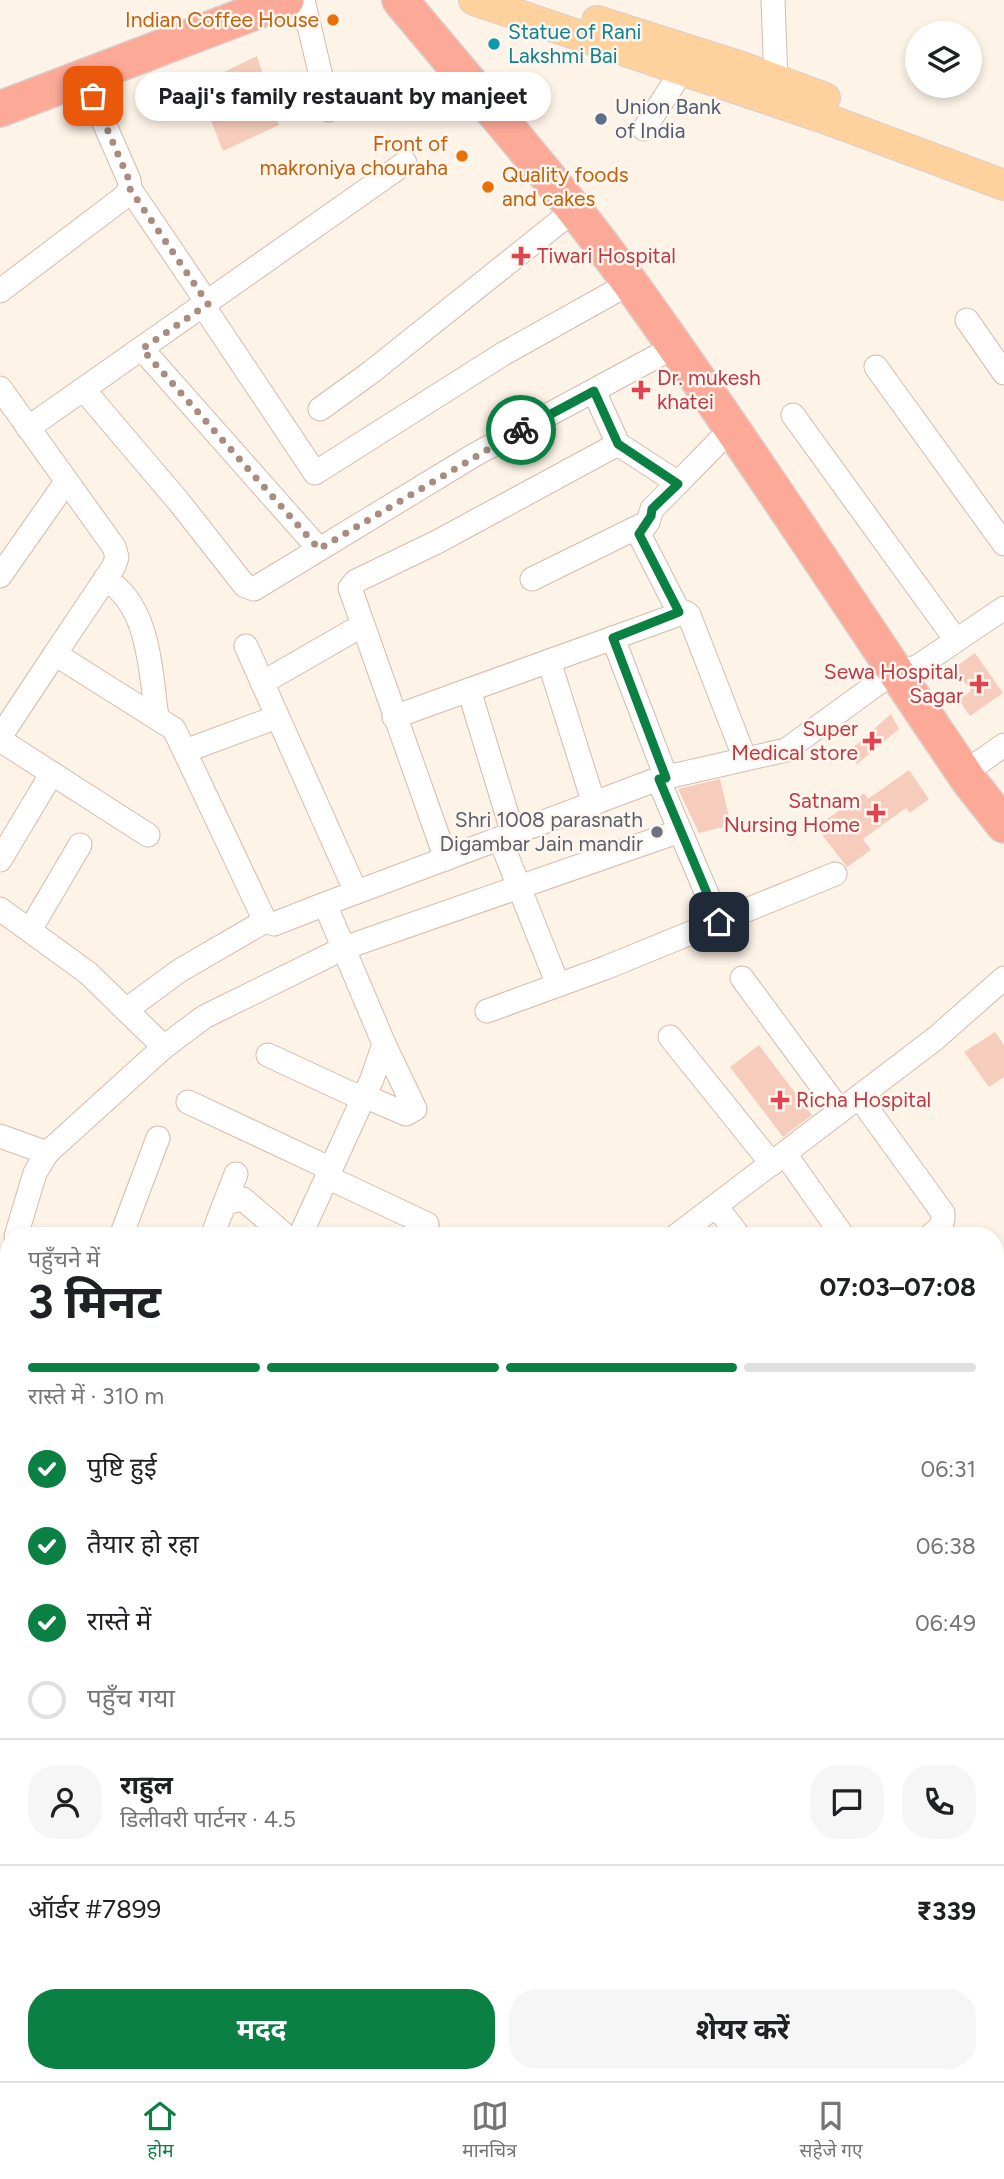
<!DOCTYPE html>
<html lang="hi">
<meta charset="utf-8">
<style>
:root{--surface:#fff;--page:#f6f6f6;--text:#202124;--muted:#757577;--line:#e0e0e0;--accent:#0b8043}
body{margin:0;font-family:Figtree,"Noto Sans Devanagari",sans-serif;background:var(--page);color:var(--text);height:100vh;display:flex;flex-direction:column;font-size:26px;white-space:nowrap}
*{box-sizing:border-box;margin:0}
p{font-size:23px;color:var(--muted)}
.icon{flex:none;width:38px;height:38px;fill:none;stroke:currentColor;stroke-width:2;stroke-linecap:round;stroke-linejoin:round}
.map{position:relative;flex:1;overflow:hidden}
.panel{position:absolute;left:0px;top:1227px;width:1004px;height:856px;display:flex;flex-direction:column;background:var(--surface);border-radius:28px 28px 0 0;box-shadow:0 4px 10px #0003}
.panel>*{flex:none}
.tools{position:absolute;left:905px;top:21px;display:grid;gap:14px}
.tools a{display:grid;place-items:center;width:77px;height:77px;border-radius:50%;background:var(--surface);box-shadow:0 4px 10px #0003;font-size:35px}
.pin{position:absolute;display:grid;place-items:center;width:60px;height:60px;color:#fff;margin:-30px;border-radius:14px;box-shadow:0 4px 10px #0006}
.courier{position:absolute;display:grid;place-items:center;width:70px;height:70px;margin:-35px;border:5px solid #0b8043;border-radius:50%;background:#fff;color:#222;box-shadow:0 2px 9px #0007}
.bubble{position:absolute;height:49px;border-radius:24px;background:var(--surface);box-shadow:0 4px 10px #0003;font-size:23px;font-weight:700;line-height:49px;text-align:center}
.head em{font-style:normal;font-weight:700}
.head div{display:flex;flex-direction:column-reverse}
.head{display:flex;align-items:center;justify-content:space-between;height:119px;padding:0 28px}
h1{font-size:46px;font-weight:700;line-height:52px}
.bar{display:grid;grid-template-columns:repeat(4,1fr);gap:10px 7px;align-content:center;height:84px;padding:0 28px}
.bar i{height:9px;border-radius:5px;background:var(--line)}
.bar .on{background:var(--accent)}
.bar p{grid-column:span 4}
.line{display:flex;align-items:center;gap:18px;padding:0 28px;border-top:2px solid var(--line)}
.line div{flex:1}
.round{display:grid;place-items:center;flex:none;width:74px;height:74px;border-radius:28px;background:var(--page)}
ol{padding:0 28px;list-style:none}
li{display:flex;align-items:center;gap:21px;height:77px}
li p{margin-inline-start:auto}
li .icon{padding:7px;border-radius:50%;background:var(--accent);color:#fff;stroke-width:4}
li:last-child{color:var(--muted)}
li i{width:38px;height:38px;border:4px solid var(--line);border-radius:50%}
.primary-button{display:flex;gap:14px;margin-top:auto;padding:14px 28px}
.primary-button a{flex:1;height:80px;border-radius:28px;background:var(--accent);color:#fff;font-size:28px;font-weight:700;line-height:80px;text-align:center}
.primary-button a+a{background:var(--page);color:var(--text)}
.tab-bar{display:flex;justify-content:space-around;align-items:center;height:98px;border-top:2px solid var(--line);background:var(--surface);font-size:19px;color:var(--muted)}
.tab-bar a{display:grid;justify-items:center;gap:4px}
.tab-bar .on{color:var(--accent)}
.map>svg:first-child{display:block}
</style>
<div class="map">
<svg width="1004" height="2081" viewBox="0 0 1004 2081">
<rect width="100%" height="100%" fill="#fef3e7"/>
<!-- green -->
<polygon fill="#d9eec3" points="996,1361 1004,1367 1004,1577 996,1570"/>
<!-- building -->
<g fill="#f6cdbc">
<polygon points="257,56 279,125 223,151 197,85"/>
<polygon points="975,653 1003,693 970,716 959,700 971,691 954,668"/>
<polygon points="891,714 899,729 857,764 847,753"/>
<polygon points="909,770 929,799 910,813 906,808 863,839 871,850 847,867 816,827 864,793 868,799"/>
<polygon points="720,779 731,825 699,833 678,789"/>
<polygon points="995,1032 1004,1045 1004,1077 989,1087 964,1052"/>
<polygon points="759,1045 812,1115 783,1137 730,1067"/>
</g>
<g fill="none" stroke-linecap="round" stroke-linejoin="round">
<!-- minor casing -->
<g stroke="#d4bbae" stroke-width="25">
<g id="minor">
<polyline points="303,0 329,110"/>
<polyline points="773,0 776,80"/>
<polyline points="644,129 682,71"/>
<polyline points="130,189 208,304"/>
<polyline points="0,291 124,197 130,189 129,180 83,75"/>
<polyline points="204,307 315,473 503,354 630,283"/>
<polyline points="967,320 1004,373"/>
<polyline points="142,349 319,549"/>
<polyline points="876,367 1004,544"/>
<polyline points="0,388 114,547 117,557 114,566 55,654 174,729 265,921 274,924 325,904"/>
<polyline points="84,390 179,502 245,586 254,589 476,454 674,347"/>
<polyline points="320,409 370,373 574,210"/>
<polyline points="793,415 956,640"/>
<polyline points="28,428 405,163"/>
<polyline points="678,483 732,428"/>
<polyline points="648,522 639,534 679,612"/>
<polyline points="0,576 66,482"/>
<path d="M105 579C150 605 150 670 157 717"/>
<polyline points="532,579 648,522 652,509 678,483 618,444 594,391"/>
<polyline points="613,638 666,777"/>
<polyline points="246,646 356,892"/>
<polyline points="549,661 594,804"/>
<polyline points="262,683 361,626"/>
<polyline points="469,690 513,834"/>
<polyline points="394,717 685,612 689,615 745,759"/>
<polyline points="0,737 55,654"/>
<polyline points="0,740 148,835"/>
<polyline points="185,751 277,717"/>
<polyline points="980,762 1004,745"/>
<polyline points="658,779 719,922"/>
<polyline points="500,839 558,985"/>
<polyline points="446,859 350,588 356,581 437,542 618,444"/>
<polyline points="0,860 52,773"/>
<polyline points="0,909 88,973 164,1047"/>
<polyline points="30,930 80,845"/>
<polyline points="742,978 840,1111"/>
<polyline points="126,1010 179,971 265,921"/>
<polyline points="487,1011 605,968 835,874"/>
<polyline points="670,1037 772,1164"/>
<polyline points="268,1055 363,1099"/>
<polyline points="364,1096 406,1114 415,1109 384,1044"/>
<path d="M859 1097 943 1213C944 1225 939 1229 930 1236"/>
<polyline points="188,1102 331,1169"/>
<polyline points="0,1136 47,1153"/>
<polyline points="785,1154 843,1236"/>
<polyline points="327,1177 427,1224"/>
<polyline points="225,1203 243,1199 286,1236"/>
<polyline points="716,1206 739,1236"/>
<polyline points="16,1236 35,1173 47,1153 164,1047 204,1017 344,948 680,831"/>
<polyline points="121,1236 158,1138"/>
<polyline points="212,1236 236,1174"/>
<polyline points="300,1236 372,1079 384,1044 325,904 658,779 786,750 895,671 917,667 1004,608"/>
<polyline points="676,1236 936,1038 1004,978"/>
<polyline points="0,1341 9,1327"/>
<polyline points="0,1498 9,1484"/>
<polyline points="0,1745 9,1740"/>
<polyline points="996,1830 1004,1834"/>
<polyline points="0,1833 9,1849"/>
<polyline points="996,1868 1004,1851"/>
<polyline points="996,2040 1004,2016"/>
<polyline points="159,2074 164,2081"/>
<polyline points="454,2074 457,2081"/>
<polyline points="585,2074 588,2081"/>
<polyline points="278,2081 285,2074"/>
<polyline points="387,2081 394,2074"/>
<polyline points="918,2081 920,2074"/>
<polyline points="981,2081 984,2074"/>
</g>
</g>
<!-- major casing -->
<g stroke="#dacfcc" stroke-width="32">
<g id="major">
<polyline points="474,0 827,119 1004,185"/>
<polyline points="597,21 742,67 825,98"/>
</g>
</g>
<!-- highway casing -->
<g stroke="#dacfcc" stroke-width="38">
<g id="highway">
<path d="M400 0C478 94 559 185 630 283 748 447 857 616 970 782L1004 825"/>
<polyline points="0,109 286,0"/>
</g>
</g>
<!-- minor -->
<use href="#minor" stroke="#fff" stroke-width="23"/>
<!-- major -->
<use href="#major" stroke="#ffd19d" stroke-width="30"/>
<!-- highway -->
<use href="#highway" stroke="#fda998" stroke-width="35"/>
</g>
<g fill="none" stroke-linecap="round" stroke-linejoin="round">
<!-- done -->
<polyline stroke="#a98c80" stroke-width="7" stroke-dasharray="0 12.6" points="93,96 129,180 130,189 208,304 142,349 319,549 521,430"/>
<!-- route -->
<polyline stroke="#0b8043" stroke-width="9" points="521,430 594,391 618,444 678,484 652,509 651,516 639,534 679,612 613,638 666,778 659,779 719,922"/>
</g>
<!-- markers -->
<g fill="#e8710a" stroke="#fff7ef" stroke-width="2.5">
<circle cx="333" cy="20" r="7"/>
<circle cx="462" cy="156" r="7"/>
<circle cx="488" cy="187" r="7"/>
</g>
<circle fill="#0f9aa8" stroke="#fff7ef" stroke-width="2.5" cx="494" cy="44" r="7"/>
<circle fill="#5c6f8a" stroke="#fff7ef" stroke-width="2.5" cx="601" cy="119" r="7"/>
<g fill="#e0444e" stroke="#fff7ef" stroke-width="2.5">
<path d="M517.5 245.5h7v7h7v7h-7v7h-7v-7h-7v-7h7z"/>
<path d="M637.5 379.5h7v7h7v7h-7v7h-7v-7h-7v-7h7z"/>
<path d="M975.5 673.5h7v7h7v7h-7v7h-7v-7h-7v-7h7z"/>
<path d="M868.5 730.5h7v7h7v7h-7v7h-7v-7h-7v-7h7z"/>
<path d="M872.5 802.5h7v7h7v7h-7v7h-7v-7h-7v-7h7z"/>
<path d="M776.5 1089.5h7v7h7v7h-7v7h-7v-7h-7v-7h7z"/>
</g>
<circle fill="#6b7280" stroke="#fff7ef" stroke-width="2.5" cx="657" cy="832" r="7"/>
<g text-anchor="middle" stroke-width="5" stroke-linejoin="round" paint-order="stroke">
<!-- food labels -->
<g font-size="21" fill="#c56008" stroke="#fff7ef" text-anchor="end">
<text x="319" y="27">Indian Coffee House</text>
<text x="448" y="151">Front of<tspan x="448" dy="24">makroniya chouraha</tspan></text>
<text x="502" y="182" text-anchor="start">Quality foods<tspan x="502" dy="24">and cakes</tspan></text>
</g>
<!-- culture labels -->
<g font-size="21" fill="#0d838f" stroke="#fff7ef" text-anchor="start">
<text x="508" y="39">Statue of Rani<tspan x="508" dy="24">Lakshmi Bai</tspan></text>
</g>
<!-- service labels -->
<g font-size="21" fill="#4e5e75" stroke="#fff7ef" text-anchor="start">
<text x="615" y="114">Union Bank<tspan x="615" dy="24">of India</tspan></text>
</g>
<!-- health labels -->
<g font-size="21" fill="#be3a42" stroke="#fff7ef" text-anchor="start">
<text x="537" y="263">Tiwari Hospital</text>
<text x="657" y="385">Dr. mukesh<tspan x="657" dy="24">khatei</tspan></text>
<text x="963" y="679" text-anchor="end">Sewa Hospital,<tspan x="963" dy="24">Sagar</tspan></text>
<text x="858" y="736" text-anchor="end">Super<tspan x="858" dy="24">Medical store</tspan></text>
<text x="860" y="808" text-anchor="end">Satnam<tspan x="860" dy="24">Nursing Home</tspan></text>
<text x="796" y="1107">Richa Hospital</text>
</g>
<!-- worship labels -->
<g font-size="21" fill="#5b616d" stroke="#fff7ef" text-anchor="end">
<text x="643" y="827">Shri 1008 parasnath<tspan x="643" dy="24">Digambar Jain mandir</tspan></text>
</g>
</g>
</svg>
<div class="tools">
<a><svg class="icon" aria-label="layers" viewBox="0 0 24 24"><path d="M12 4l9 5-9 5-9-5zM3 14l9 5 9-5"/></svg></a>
</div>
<div class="pin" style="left:93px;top:96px;background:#ea580c"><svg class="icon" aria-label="bag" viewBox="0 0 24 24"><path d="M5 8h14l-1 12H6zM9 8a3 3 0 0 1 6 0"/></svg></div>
<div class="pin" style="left:719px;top:922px;background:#1f2937"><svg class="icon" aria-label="home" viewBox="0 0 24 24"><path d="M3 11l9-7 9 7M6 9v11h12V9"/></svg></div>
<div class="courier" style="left:521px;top:430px"><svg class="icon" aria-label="bike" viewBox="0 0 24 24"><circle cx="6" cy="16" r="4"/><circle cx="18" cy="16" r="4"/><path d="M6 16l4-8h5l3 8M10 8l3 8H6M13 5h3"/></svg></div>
<div class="bubble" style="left:135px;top:72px;width:416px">Paaji's family restauant by manjeet</div>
<section class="panel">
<div class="head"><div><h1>3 मिनट</h1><p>पहुँचने में</p></div><em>07:03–07:08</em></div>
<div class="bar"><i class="on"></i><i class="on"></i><i class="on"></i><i></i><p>रास्ते में · 310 m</p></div>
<ol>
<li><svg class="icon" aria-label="check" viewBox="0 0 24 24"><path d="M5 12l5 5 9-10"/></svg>पुष्टि हुई<p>06:31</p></li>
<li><svg class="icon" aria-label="check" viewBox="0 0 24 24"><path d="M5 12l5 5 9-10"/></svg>तैयार हो रहा<p>06:38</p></li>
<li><svg class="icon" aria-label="check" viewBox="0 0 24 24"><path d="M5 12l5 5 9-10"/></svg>रास्ते में<p>06:49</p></li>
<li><i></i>पहुँच गया</li>
</ol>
<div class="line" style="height:126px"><a class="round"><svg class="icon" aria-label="person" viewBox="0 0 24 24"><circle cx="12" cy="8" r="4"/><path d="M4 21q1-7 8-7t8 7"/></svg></a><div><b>राहुल</b><p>डिलीवरी पार्टनर · 4.5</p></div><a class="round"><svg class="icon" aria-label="chat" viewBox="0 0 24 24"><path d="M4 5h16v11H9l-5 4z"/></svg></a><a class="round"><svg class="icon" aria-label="phone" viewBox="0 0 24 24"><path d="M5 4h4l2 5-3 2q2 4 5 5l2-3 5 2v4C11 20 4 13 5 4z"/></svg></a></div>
<div class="line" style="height:91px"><div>ऑर्डर #7899</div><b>₹339</b></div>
<div class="primary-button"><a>मदद</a><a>शेयर करें</a></div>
</section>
</div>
<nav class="tab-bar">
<a class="on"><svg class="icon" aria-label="home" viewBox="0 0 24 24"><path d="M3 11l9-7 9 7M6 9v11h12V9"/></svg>होम</a>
<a><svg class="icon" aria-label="map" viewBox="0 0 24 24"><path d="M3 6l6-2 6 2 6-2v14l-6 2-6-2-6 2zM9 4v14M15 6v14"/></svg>मानचित्र</a>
<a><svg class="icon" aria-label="saved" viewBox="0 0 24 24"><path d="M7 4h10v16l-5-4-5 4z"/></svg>सहेजे गए</a>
</nav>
